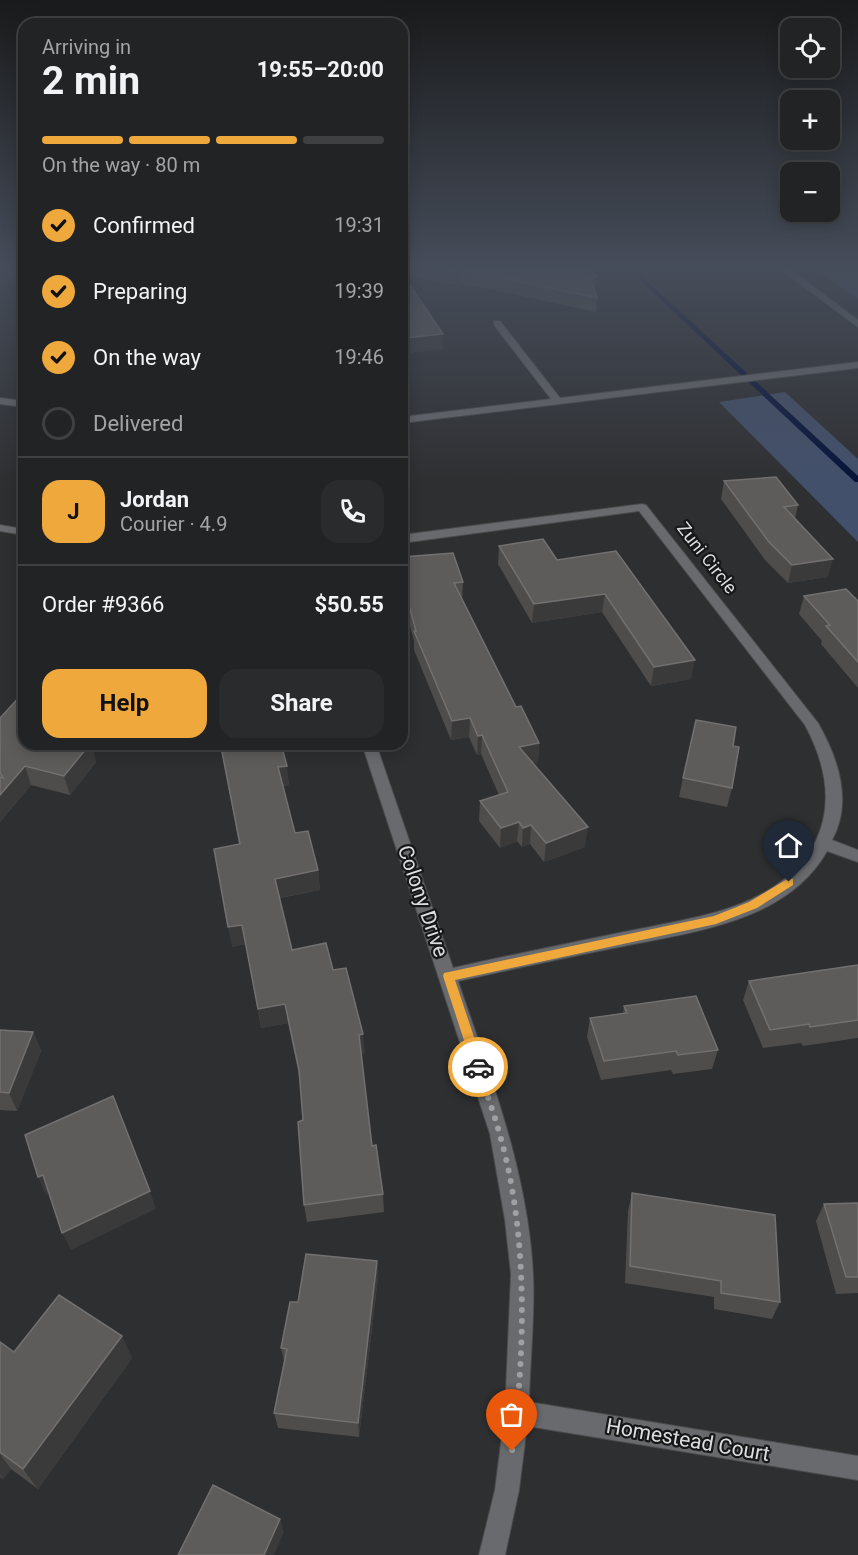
<!DOCTYPE html>
<meta charset="utf-8">
<style>
:root{--surface:#222325;--page:#2a2b2d;--text:#f1f3f6;--muted:#a2a4a7;--line:#3f4042;--accent:#eea83c}
body{margin:0;font-family:Roboto,sans-serif;background:var(--page);color:var(--text);height:100vh;display:flex;flex-direction:column;font-size:22px;white-space:nowrap}
*{box-sizing:border-box;margin:0}
p{font-size:20px;color:var(--muted)}
.icon{flex:none;width:33px;height:33px;fill:none;stroke:currentColor;stroke-width:2;stroke-linecap:round;stroke-linejoin:round}
.map{position:relative;flex:1;overflow:hidden}
.panel{position:absolute;left:18px;top:18px;width:390px;height:732px;display:flex;flex-direction:column;background:var(--surface);border-radius:18px;box-shadow:0 3px 15px #0003,0 0 0 2px var(--line)}
.panel>*{flex:none}
.fabs{position:absolute;left:780px;top:18px;display:grid;gap:12px}
.fabs a{display:grid;place-items:center;width:60px;height:60px;border-radius:12px;background:var(--surface);box-shadow:0 3px 15px #0003,0 0 0 2px var(--line);font-size:30px}
.pin{position:absolute;display:grid;place-items:center;width:51px;height:51px;color:#fff;margin:-62px -26px;border-radius:50% 50% 50% 0;rotate:-45deg;box-shadow:0 0 6px #0007}
.pin .icon{rotate:45deg}
.courier{position:absolute;display:grid;place-items:center;width:60px;height:60px;margin:-30px;border:4px solid #eea83c;border-radius:50%;background:#fff;color:#222;box-shadow:0 2px 8px #0007}
.head em{font-style:normal;font-weight:700}
.head div{display:flex;flex-direction:column-reverse}
.head{display:flex;align-items:center;justify-content:space-between;height:102px;padding:0 24px}
h1{font-size:39px;font-weight:700;line-height:45px}
.bar{display:grid;grid-template-columns:repeat(4,1fr);gap:9px 6px;align-content:center;height:72px;padding:0 24px}
.bar i{height:8px;border-radius:4px;background:var(--line)}
.bar .selected{background:var(--accent)}
.bar p{grid-column:span 4}
.line{display:flex;align-items:center;gap:15px;padding:0 24px;border-top:2px solid var(--line)}
.line div{flex:1}
.round{display:grid;place-items:center;flex:none;width:63px;height:63px;border-radius:18px;background:var(--page)}
ol{padding:0 24px;list-style:none}
li{display:flex;align-items:center;gap:18px;height:66px}
li p{margin-inline-start:auto}
li .icon{padding:6px;border-radius:50%;background:var(--accent);color:#111;stroke-width:4}
li:last-child{color:var(--muted)}
li i{width:33px;height:33px;border:3px solid var(--line);border-radius:50%}
.action{display:flex;gap:12px;margin-top:auto;padding:12px 24px}
.action a{flex:1;height:69px;border-radius:18px;background:var(--accent);color:#111;font-size:24px;font-weight:700;line-height:69px;text-align:center}
.action a+a{background:var(--page);color:var(--text)}
.map>svg:first-child{display:block}
</style>
<div class="map">
<svg width="858" height="1555" viewBox="0 0 858 1555">
<rect width="100%" height="100%" fill="#2e2f31"/>
<!-- green -->
<g fill="#43506b">
<polygon points="813,267 858,267 858,299"/>
<polygon points="785,392 858,459 858,542 719,402"/>
</g>
<g fill="none" stroke-linecap="round" stroke-linejoin="round">
<!-- stream -->
<polygon fill="#05133a" fill-rule="evenodd" points="626,267 632,267 858,476 858,482 855,482"/>
<!-- street casing -->
<g stroke="#494a4c" stroke-width="2">
<g id="street">
<polygon points="777,267 787,267 858,320 858,327"/>
<polygon points="494,321 500,321 560,398 858,362 858,368 402,423 402,417 551,399 494,325"/>
<polygon points="0,398 24,401 24,407 0,404"/>
<path d="M642 504 646 505 818 723C838 758 853 802 832 840L858 850V862L827 851C786 925 683 933 609 949 559 959 508 970 458 981 490 1076 528 1172 533 1274 535 1316 530 1360 529 1402L858 1456V1480L527 1426 519 1490 505 1555H479L495 1490 505 1412 511 1274 505 1220 490 1134 362 744H376L453 968C507 956 560 945 614 934 647 927 680 922 713 913 810 887 855 818 805 725L639 511 402 543V535Z"/>
<polygon points="0,525 24,529 24,535 0,531"/>
</g>
</g>
<!-- street -->
<use href="#street" fill="#696a6d" fill-rule="evenodd"/>
</g>
<!-- wall -->
<g fill="#4f4d4b">
<polygon points="402,267 588,267 596,290 595,291 597,298 596,312 461,283 461,281 455,285 402,274"/>
<polygon points="402,279 443,334 443,349 406,353 402,347"/>
<polygon points="724,481 798,505 795,519 828,577 788,583 765,560 721,499"/>
<polygon points="499,546 557,560 616,551 691,679 651,686 602,612 532,623 498,564"/>
<polygon points="402,557 463,582 462,601 516,707 539,743 538,762 533,763 585,847 544,862 530,844 522,847 517,841 500,848 479,821 480,801 499,795 481,754 477,755 469,737 451,740 414,650 414,641 402,597"/>
<polygon points="804,596 858,601 858,688 821,644 822,641 799,614"/>
<polygon points="0,718 24,744 96,762 70,795 31,785 0,822"/>
<polygon points="225,744 281,744 289,785 283,786 295,833 318,870 320,890 280,898 292,950 333,970 365,1053 361,1054 372,1146 383,1194 384,1212 307,1222 304,1205 303,1120 300,1080 288,1023 261,1028 246,944 232,947 239,844 222,752 227,751"/>
<polygon points="733,746 732,788 727,807 679,797 683,778"/>
<polygon points="858,965 858,1038 803,1046 801,1043 763,1048 743,1000 749,981"/>
<polygon points="624,1006 718,1050 712,1069 673,1074 671,1070 601,1080 587,1037 590,1018 623,1013"/>
<polygon points="0,1030 33,1032 41,1051 17,1111 0,1110"/>
<polygon points="632,1193 780,1302 772,1319 714,1309 714,1297 625,1283 628,1211"/>
<polygon points="858,1203 858,1293 836,1294 816,1221 824,1204"/>
<polygon points="377,1261 378,1278 359,1437 278,1428 274,1413 284,1361 281,1348 298,1302"/>
<polygon points="0,1342 14,1352 132,1358 38,1489 11,1469 3,1479 0,1477"/>
</g>
<!-- shaded-wall -->
<g fill="#3b3a3a">
<polygon points="461,267 461,281 455,285 455,271"/>
<polygon points="597,276 596,290 589,295 591,281"/>
<polygon points="443,334 443,349 406,353 406,338"/>
<polygon points="833,559 828,577 788,583 792,565"/>
<polygon points="605,594 602,612 532,623 534,604"/>
<polygon points="695,660 691,679 651,686 654,667"/>
<polygon points="470,718 469,737 451,740 452,721"/>
<polygon points="482,735 481,754 477,755 478,736"/>
<polygon points="539,743 538,762 518,766 519,747"/>
<polygon points="90,744 92,744 96,762 70,795 64,776"/>
<polygon points="25,766 31,785 0,822 0,795"/>
<polygon points="287,766 289,785 280,786 278,767"/>
<polygon points="519,822 517,841 500,848 501,828"/>
<polygon points="531,825 530,844 522,847 523,828"/>
<polygon points="588,827 585,847 544,862 546,843"/>
<polygon points="318,870 320,890 278,898 275,879"/>
<polygon points="242,925 246,944 232,947 228,927"/>
<polygon points="285,1004 288,1023 261,1028 258,1009"/>
<polygon points="33,1032 41,1051 17,1111 9,1093"/>
<polygon points="363,1034 365,1053 360,1054 359,1035"/>
<polygon points="43,1175 51,1193 46,1195 38,1177"/>
<polygon points="150,1191 156,1209 71,1250 62,1233"/>
<polygon points="377,1261 378,1278 359,1437 358,1423"/>
<polygon points="122,1336 132,1358 38,1489 23,1469"/>
<polygon points="0,1454 11,1469 3,1479 0,1475"/>
<polygon points="280,1519 284,1532 274,1555 264,1555"/>
</g>
<!-- building -->
<g fill="#5e5c5b" stroke="#727070" stroke-width="1.5">
<polygon points="437,267 461,267 455,271"/>
<polygon points="461,267 588,267 597,276 591,281 597,298 461,269"/>
<polygon points="405,278 443,334 406,338 402,332 402,279"/>
<polygon points="776,477 798,505 784,507 833,559 792,565 769,542 724,481"/>
<polygon points="543,539 557,560 616,551 695,660 654,667 605,594 534,604 499,546"/>
<polygon points="453,553 463,582 454,583 516,707 521,706 539,743 519,747 588,827 546,843 531,825 523,828 519,822 501,828 480,801 508,792 482,735 478,736 470,718 452,721 414,631 416,631 402,580 402,557"/>
<polygon points="846,589 858,601 858,662 826,626 830,625 804,596"/>
<polygon points="23,693 24,695 24,744 90,744 64,776 25,766 0,795 0,777 3,778 0,773 0,718"/>
<polygon points="696,720 736,727 733,746 739,747 732,788 683,778"/>
<polygon points="226,744 281,744 287,766 278,767 295,833 308,831 318,870 275,879 292,950 326,943 333,970 346,968 363,1034 359,1035 372,1146 376,1145 383,1194 304,1205 298,1122 303,1120 299,1070 285,1004 258,1009 242,925 228,927 214,849 240,844 222,752 228,751"/>
<polygon points="858,965 858,1020 810,1027 809,1024 770,1030 749,981"/>
<polygon points="696,996 718,1050 678,1055 676,1051 604,1061 590,1018 627,1013 624,1006"/>
<polygon points="0,1030 33,1032 9,1093 0,1092"/>
<polygon points="113,1096 150,1191 62,1233 43,1175 38,1177 25,1135"/>
<polygon points="632,1193 775,1215 780,1302 721,1293 721,1281 630,1266"/>
<polygon points="858,1203 858,1277 846,1277 824,1204"/>
<polygon points="306,1254 377,1261 358,1423 274,1413 287,1349 281,1348 290,1302 298,1302"/>
<polygon points="59,1295 122,1336 23,1469 0,1452 0,1342 14,1352"/>
<polygon points="213,1485 280,1519 264,1555 178,1555"/>
</g>
<!-- sky -->
<linearGradient id="sky" x2="0" y2="1"><stop stop-color="#191a1b"/><stop offset="0.55" stop-color="#464d5a"/><stop offset="1" stop-color="#464d5a" stop-opacity="0"/></linearGradient>
<rect width="858" height="485" fill="url(#sky)"/>
<!-- route -->
<polygon fill="#eea83c" points="789,878 793,879 793,885 757,908 716,924 455,980 484,1067 482,1071 474,1071 443,976 444,973 714,916 749,902"/>
<g fill="none" stroke-linecap="round" stroke-linejoin="round">
<!-- done -->
<path stroke="#9fa0a2" stroke-width="6" stroke-dasharray="0 10.8" d="M478 1067C485 1089 493 1110 499 1132 528 1231 526 1350 512 1451"/>
</g>
<g text-anchor="middle" stroke-width="4.5" stroke-linejoin="round" paint-order="stroke">
<!-- street labels -->
<g font-size="18" fill="#dcdddf" stroke="#161718">
<text transform="translate(707 558) rotate(52)" y="6">Zuni Circle</text>
</g>
<!-- near-street labels -->
<g font-size="21" fill="#dcdddf" stroke="#161718">
<text transform="translate(423 901) rotate(71)" y="7">Colony Drive</text>
<text transform="translate(688 1440) rotate(10)" y="7">Homestead Court</text>
</g>
</g>
</svg>
<div class="fabs">
<a><svg class="icon" aria-label="locate" viewBox="0 0 24 24"><circle cx="12" cy="12" r="6"/><path d="M12 2v4M12 18v4M2 12h4M18 12h4"/></svg></a>
<a>+</a>
<a>−</a>
</div>
<div class="pin" style="left:512px;top:1451px;background:#ea580c"><svg class="icon" aria-label="bag" viewBox="0 0 24 24"><path d="M5 8h14l-1 12H6zM9 8a3 3 0 0 1 6 0"/></svg></div>
<div class="pin" style="left:789px;top:882px;background:#1f2937"><svg class="icon" aria-label="home" viewBox="0 0 24 24"><path d="M3 11l9-7 9 7M6 9v11h12V9"/></svg></div>
<div class="courier" style="left:478px;top:1067px"><svg class="icon" aria-label="car" viewBox="0 0 24 24"><path d="M5 17H2v-5l4-1 3-4h7l3 4 3 1v5h-3M9 17h6M6 11h13"/><circle cx="7" cy="17" r="2"/><circle cx="17" cy="17" r="2"/></svg></div>
<section class="panel">
<div class="head"><div><h1>2 min</h1><p>Arriving in</p></div><em>19:55–20:00</em></div>
<div class="bar"><i class="selected"></i><i class="selected"></i><i class="selected"></i><i></i><p>On the way · 80 m</p></div>
<ol>
<li><svg class="icon" aria-label="check" viewBox="0 0 24 24"><path d="M5 12l5 5 9-10"/></svg>Confirmed<p>19:31</p></li>
<li><svg class="icon" aria-label="check" viewBox="0 0 24 24"><path d="M5 12l5 5 9-10"/></svg>Preparing<p>19:39</p></li>
<li><svg class="icon" aria-label="check" viewBox="0 0 24 24"><path d="M5 12l5 5 9-10"/></svg>On the way<p>19:46</p></li>
<li><i></i>Delivered</li>
</ol>
<div class="line" style="height:108px"><b class="round" style="background:var(--accent);color:#111">J</b><div><b>Jordan</b><p>Courier · 4.9</p></div><a class="round"><svg class="icon" aria-label="phone" viewBox="0 0 24 24"><path d="M5 4h4l2 5-3 2q2 4 5 5l2-3 5 2v4C11 20 4 13 5 4z"/></svg></a></div>
<div class="line" style="height:78px"><div>Order #9366</div><b>$50.55</b></div>
<div class="action"><a>Help</a><a>Share</a></div>
</section>
</div>
